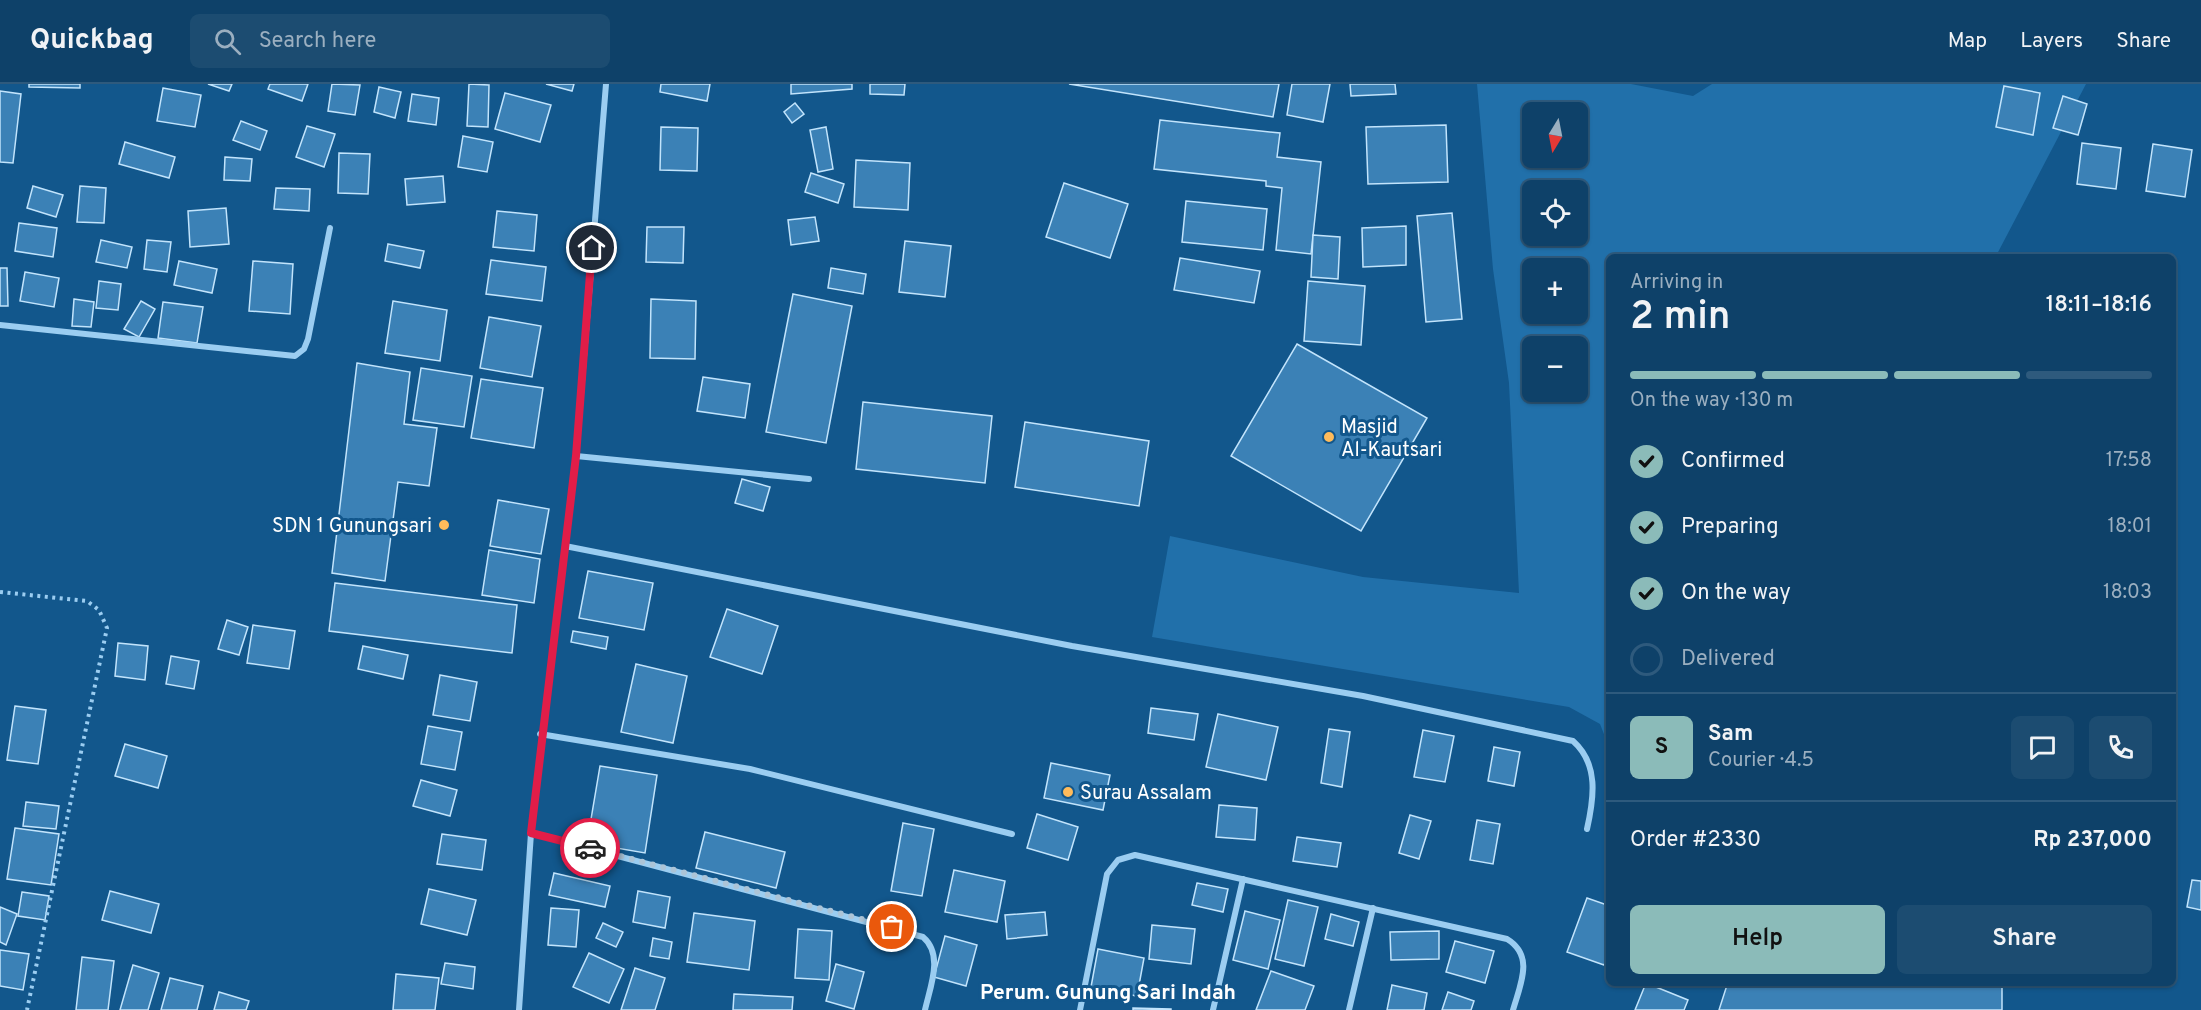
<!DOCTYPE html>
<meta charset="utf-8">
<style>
:root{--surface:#0e4169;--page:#1c4c71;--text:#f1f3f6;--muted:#9bafc0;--line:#2e5a7d;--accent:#8bbbb9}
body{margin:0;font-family:Overpass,sans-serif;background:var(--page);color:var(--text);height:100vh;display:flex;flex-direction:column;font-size:22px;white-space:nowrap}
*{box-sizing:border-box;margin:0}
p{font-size:20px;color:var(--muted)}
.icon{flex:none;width:33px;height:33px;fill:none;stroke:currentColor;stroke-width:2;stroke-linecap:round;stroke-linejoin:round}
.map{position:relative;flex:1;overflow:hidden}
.panel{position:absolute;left:1606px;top:170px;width:570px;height:732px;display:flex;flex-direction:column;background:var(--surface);border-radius:9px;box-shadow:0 2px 4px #0004,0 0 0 2px var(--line)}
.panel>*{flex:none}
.needle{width:39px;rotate:190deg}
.tools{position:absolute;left:1522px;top:18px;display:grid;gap:12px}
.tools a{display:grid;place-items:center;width:66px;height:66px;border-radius:9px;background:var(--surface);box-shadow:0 2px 4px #0004,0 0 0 2px var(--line);font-size:30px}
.pin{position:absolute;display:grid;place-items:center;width:51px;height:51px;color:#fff;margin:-26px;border:3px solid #fff;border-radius:50%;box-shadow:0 2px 6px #0007}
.courier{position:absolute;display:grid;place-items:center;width:60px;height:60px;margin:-30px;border:4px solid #e11d48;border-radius:50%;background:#fff;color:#222;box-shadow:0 2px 8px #0007}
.headline em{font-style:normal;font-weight:600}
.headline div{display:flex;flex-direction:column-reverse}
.headline{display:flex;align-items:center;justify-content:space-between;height:102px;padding:0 24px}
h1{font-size:39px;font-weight:600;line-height:45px}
.bar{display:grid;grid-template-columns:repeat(4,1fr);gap:9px 6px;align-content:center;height:72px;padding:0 24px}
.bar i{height:8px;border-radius:4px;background:var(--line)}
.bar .active{background:var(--accent)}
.bar p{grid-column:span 4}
.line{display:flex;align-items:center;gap:15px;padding:0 24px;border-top:2px solid var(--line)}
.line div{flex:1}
.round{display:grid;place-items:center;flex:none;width:63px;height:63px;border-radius:9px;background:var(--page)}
ol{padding:0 24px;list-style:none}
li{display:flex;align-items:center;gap:18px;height:66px}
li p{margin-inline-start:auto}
li .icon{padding:6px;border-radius:50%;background:var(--accent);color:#111;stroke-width:4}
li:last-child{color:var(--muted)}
li i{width:33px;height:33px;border:3px solid var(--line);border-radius:50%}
.primary-button{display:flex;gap:12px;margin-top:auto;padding:12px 24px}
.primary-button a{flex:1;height:69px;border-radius:9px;background:var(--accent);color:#111;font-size:24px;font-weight:600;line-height:69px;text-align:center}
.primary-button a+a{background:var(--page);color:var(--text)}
header{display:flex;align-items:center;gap:36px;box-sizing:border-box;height:84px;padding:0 30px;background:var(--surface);border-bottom:2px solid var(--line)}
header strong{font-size:28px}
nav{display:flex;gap:33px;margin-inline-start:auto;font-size:21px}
.search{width:420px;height:54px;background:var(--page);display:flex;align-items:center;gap:15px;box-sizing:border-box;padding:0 21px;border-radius:9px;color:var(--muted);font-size:22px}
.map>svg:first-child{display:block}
</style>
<header>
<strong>Quickbag</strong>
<div class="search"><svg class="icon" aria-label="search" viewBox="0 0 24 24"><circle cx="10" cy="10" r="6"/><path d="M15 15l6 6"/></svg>Search here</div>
<nav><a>Map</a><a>Layers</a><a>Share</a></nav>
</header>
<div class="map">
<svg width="2201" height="926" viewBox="0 0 2201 926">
<rect width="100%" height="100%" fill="#12578c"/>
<!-- green -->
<path fill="#2170aa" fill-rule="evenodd" d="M1477 0H1631L1693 12 1712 0H2086L1996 172H1610L1609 663 1600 640 1569 623 1152 553 1170 452 1363 493 1519 509 1509 299 1493 185ZM1533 28H1578V74H1533ZM1533 106H1578V152H1533ZM1533 184H1578V230H1533ZM1533 262H1578V308H1533Z"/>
<!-- building -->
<g fill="#3b81b6" stroke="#c2e4fc" stroke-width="1.5">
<polygon points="29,0 80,0 80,4 29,3"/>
<polygon points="208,0 232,0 229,7"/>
<polygon points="270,0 308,0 302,17 268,5"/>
<polygon points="332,0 360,1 355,31 328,27"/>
<polygon points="469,0 489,1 488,43 467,42"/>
<polygon points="546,0 574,0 572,7"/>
<polygon points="661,0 710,0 707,17 660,8"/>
<polygon points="791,0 852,0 852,5 791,10"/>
<polygon points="870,0 905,0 904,11 870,10"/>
<polygon points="1069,0 1279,0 1273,33"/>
<polygon points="1292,0 1330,0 1323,38 1287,31"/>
<polygon points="1350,0 1395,0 1396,10 1351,12"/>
<polygon points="2004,2 2040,9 2033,51 1996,43"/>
<polygon points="379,3 401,8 395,34 374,28"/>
<polygon points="163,4 201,11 195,43 157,37"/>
<polygon points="0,7 21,10 13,79 0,78"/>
<polygon points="505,9 551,21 540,58 495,45"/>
<polygon points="412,10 439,14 436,41 408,37"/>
<polygon points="2063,12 2087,20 2078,51 2053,44"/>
<polygon points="795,19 804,30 792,39 784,28"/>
<polygon points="1160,36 1280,49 1277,73 1321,78 1311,170 1276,166 1282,104 1266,102 1266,97 1154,85"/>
<polygon points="241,37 267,47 260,66 233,56"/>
<polygon points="1446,41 1448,98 1368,100 1366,43"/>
<polygon points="307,42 335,50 324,83 296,73"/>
<polygon points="661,43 698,44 697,87 660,86"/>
<polygon points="826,43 833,85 818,88 810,46"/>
<polygon points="463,52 493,58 487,88 458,83"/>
<polygon points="125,58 175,73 169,94 119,80"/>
<polygon points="2082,59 2121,64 2116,105 2077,100"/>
<polygon points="2153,60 2192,66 2185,113 2146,107"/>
<polygon points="339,69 370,70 368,110 338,109"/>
<polygon points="225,73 252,75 250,97 224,96"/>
<polygon points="856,76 910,79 908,126 854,123"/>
<polygon points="811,89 844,100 838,119 805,108"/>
<polygon points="443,92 445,118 407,121 405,95"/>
<polygon points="1064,99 1128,120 1110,174 1046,153"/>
<polygon points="33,102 63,111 56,133 27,124"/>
<polygon points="80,102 106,104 104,139 77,138"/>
<polygon points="276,104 310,105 309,127 274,125"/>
<polygon points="1186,117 1267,125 1263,166 1182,158"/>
<polygon points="226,124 229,160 190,163 188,127"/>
<polygon points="497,127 537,131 534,167 493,163"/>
<polygon points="1452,129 1462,235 1426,238 1417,132"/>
<polygon points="815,133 819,157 791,161 788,136"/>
<polygon points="19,139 57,144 53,173 15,167"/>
<polygon points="1406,142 1406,181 1363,183 1362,144"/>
<polygon points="647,143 684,143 683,179 646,178"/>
<polygon points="1313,151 1340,153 1338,195 1311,193"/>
<polygon points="101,156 132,163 127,184 96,178"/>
<polygon points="147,156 171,158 167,188 144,185"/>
<polygon points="905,157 951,162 945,213 899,208"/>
<polygon points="388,160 424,167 420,184 385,177"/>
<polygon points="1180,174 1260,187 1254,219 1174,206"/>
<polygon points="491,176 546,183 542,217 486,210"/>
<polygon points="179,177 217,185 212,209 174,201"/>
<polygon points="253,177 293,180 290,230 249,227"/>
<polygon points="0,184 7,184 8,222 0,222"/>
<polygon points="831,184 866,190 863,210 828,204"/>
<polygon points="25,188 59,194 54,223 20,217"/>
<polygon points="99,197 121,200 118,226 96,224"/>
<polygon points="1308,197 1365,202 1361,261 1304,257"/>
<polygon points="793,210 852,222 826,359 766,348"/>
<polygon points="74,215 94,218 91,243 72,242"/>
<polygon points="651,215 696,217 695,275 650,274"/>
<polygon points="141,217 155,225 139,253 124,245"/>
<polygon points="393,217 447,226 440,277 385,269"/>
<polygon points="163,218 203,223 197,259 158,254"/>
<polygon points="489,233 541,242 532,293 480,284"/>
<polygon points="1297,260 1427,334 1361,447 1231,372"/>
<polygon points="357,279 410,288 404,340 437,344 429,402 398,398 385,497 332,489"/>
<polygon points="421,284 472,292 464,343 413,336"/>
<polygon points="703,293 750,300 745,334 697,327"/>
<polygon points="481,295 543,304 534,364 471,354"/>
<polygon points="863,318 992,332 985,399 856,385"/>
<polygon points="1025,338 1149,357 1139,422 1015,403"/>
<polygon points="742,395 770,403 763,427 735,419"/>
<polygon points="498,416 549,425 541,470 490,462"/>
<polygon points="489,466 540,475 534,519 482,511"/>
<polygon points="588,487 653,499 644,546 579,534"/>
<polygon points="335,499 517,521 512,569 329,547"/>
<polygon points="727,525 778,542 762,590 710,573"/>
<polygon points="227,536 248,543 239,571 218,565"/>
<polygon points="253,541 295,547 289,585 247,579"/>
<polygon points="573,547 608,553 606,565 571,558"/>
<polygon points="118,559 148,562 145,596 115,592"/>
<polygon points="363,562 408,571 403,595 358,585"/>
<polygon points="171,572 199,577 194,605 166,600"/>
<polygon points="636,580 687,592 673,659 621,648"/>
<polygon points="440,591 477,598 470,637 433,631"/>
<polygon points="15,622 46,626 38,680 7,676"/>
<polygon points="1151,624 1198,630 1194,656 1148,649"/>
<polygon points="1218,630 1278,643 1266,696 1206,683"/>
<polygon points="428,642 462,648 455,686 421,680"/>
<polygon points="1329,645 1350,648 1342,703 1321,699"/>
<polygon points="1423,646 1454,652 1445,698 1414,693"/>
<polygon points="125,660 167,672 158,704 115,692"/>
<polygon points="1494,663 1520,668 1514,702 1488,697"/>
<polygon points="1051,679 1110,691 1103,726 1044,714"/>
<polygon points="600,682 657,691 645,769 587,759"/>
<polygon points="421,696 457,706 450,732 413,722"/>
<polygon points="26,718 59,722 56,745 23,742"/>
<polygon points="1219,721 1257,724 1255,756 1216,753"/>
<polygon points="1037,730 1078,743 1068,776 1027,764"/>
<polygon points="1410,731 1431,737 1419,775 1399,769"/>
<polygon points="1477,736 1500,740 1493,780 1470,776"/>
<polygon points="903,739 934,745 922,812 891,807"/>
<polygon points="15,744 59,750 51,801 7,795"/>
<polygon points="705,748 785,768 776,804 696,784"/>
<polygon points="442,750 486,756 482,786 437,780"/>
<polygon points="1297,753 1341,759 1337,783 1293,777"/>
<polygon points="954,786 1005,797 997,838 945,828"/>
<polygon points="554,789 610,802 605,823 549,811"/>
<polygon points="2192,796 2201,797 2201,826 2187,823"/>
<polygon points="1197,799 1228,805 1223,828 1192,821"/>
<polygon points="429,805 476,816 467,851 421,840"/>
<polygon points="110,807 159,820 151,849 102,836"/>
<polygon points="638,807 670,813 665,844 633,838"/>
<polygon points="22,808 49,812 45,836 18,832"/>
<polygon points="1587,814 1610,822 1610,866 1604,881 1567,868"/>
<polygon points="1288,816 1318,823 1304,882 1275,875"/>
<polygon points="0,823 17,830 6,861 0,858"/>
<polygon points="551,824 579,826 576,863 548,861"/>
<polygon points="1245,827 1280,836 1268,885 1233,876"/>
<polygon points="1045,828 1047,851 1007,855 1005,831"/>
<polygon points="694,829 755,837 749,886 687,878"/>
<polygon points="1331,830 1359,838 1353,862 1325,855"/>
<polygon points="603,839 623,848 616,863 596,854"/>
<polygon points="1152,841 1195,845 1191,880 1149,875"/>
<polygon points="798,845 832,847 829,896 795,894"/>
<polygon points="1439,847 1439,875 1391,876 1390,848"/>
<polygon points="945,852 977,861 966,902 934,893"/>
<polygon points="653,854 672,858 669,875 650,872"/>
<polygon points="1455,857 1494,867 1485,899 1446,888"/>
<polygon points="1098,865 1144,874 1137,912 1091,903"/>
<polygon points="0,866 29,870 23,906 0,902"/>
<polygon points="589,869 624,885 609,919 573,903"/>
<polygon points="82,873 114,877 108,926 76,926"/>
<polygon points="445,879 475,883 473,905 441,900"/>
<polygon points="836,880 864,888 854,925 826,917"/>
<polygon points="133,881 159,889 148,926 120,926"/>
<polygon points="635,884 665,894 655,926 621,926"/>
<polygon points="1271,887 1314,902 1305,926 1256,926"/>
<polygon points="396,890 439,894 435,926 393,926"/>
<polygon points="170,894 203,902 197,926 161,926"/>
<polygon points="1728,898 2002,898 2002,926 1719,926"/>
<polygon points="1646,899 1688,916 1684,926 1635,926"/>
<polygon points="1392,901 1427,909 1424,926 1387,926"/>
<polygon points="219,908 249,917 246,926 214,926"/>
<polygon points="1448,908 1474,917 1471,926 1442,926"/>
<polygon points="734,910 793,913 792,926 733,926"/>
<polygon points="1133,924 1171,925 1171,926 1133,926"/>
</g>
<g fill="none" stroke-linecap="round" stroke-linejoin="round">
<!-- path -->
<polyline stroke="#9bcdf1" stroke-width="4" stroke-dasharray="3 4.5" stroke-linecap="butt" points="0,508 87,517 99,526 107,544 27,926"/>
<!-- minor -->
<g stroke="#9bcdf1" stroke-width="6">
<polyline points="0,241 295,272 304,265 308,255 330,144"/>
<polyline points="576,372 809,395"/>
<path d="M565 462 1072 562 1363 612 1573 657C1599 680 1594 714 1587 745"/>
<polyline points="540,650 750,685 1012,750"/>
<path d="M531 749 923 853C944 871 930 903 925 926"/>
<polyline points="519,926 531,749 576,372 606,0"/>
<path d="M1080 926 1107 790 1118 776 1135 771 1507 855C1535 872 1520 901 1513 926"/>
<polyline points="1213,926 1243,795"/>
<polyline points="1349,926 1373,824"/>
</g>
</g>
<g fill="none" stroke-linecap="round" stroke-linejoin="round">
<!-- done -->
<polyline stroke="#acc4d7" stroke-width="6" stroke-dasharray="0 10.8" points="590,764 892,843"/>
<!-- route -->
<polyline stroke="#e11d48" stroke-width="8" points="590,764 531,749 576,372 592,164"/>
</g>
<!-- markers -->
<g fill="#ffbb5b" stroke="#12578c" stroke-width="2">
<circle cx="1329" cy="353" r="6"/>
<circle cx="444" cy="441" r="6"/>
<circle cx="1068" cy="708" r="6"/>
</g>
<g text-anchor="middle" stroke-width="6" stroke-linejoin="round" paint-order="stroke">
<!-- poi labels -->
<g font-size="20" fill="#fff" stroke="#12578c" text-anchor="start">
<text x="1341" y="349">Masjid<tspan x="1341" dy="23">Al-Kautsari</tspan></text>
<text x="432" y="448" text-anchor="end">SDN 1 Gunungsari</text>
<text x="1080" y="715">Surau Assalam</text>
</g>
<!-- neighbourhood labels -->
<g font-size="21" font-weight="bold" fill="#fff" stroke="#12578c">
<text x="1108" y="915">Perum. Gunung Sari Indah</text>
</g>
</g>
</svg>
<div class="tools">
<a><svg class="needle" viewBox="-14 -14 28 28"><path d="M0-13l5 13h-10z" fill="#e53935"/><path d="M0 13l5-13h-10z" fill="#9bafc0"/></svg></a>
<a><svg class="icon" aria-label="locate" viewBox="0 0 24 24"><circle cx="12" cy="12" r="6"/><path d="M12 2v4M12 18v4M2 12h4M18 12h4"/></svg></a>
<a>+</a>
<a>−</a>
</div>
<div class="pin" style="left:892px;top:843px;background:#ea580c"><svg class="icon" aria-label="bag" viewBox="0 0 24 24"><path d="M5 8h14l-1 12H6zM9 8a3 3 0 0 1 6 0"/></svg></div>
<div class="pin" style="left:592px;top:164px;background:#1f2937"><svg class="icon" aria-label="home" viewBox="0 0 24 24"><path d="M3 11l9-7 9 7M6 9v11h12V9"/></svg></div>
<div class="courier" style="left:590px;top:764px"><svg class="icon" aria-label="car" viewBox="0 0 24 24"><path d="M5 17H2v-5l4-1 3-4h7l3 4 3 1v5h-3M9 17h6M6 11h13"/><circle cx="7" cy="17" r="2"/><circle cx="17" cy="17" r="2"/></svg></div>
<section class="panel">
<div class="headline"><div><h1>2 min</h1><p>Arriving in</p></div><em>18:11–18:16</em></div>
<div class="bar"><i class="active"></i><i class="active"></i><i class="active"></i><i></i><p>On the way · 130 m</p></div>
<ol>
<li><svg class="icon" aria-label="check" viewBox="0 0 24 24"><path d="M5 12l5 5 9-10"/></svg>Confirmed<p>17:58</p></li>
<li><svg class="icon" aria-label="check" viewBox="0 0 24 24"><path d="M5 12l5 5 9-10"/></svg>Preparing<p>18:01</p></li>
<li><svg class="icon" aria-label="check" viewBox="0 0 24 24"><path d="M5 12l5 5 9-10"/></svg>On the way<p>18:03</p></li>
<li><i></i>Delivered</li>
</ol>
<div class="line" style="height:108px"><b class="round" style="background:var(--accent);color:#111">S</b><div><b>Sam</b><p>Courier · 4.5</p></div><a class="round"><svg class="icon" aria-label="chat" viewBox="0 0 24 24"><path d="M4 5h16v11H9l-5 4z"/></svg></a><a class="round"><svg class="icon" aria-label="phone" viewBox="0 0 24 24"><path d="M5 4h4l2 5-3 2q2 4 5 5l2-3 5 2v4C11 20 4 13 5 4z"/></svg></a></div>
<div class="line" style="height:78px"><div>Order #2330</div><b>Rp 237,000</b></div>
<div class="primary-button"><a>Help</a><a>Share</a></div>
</section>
</div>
